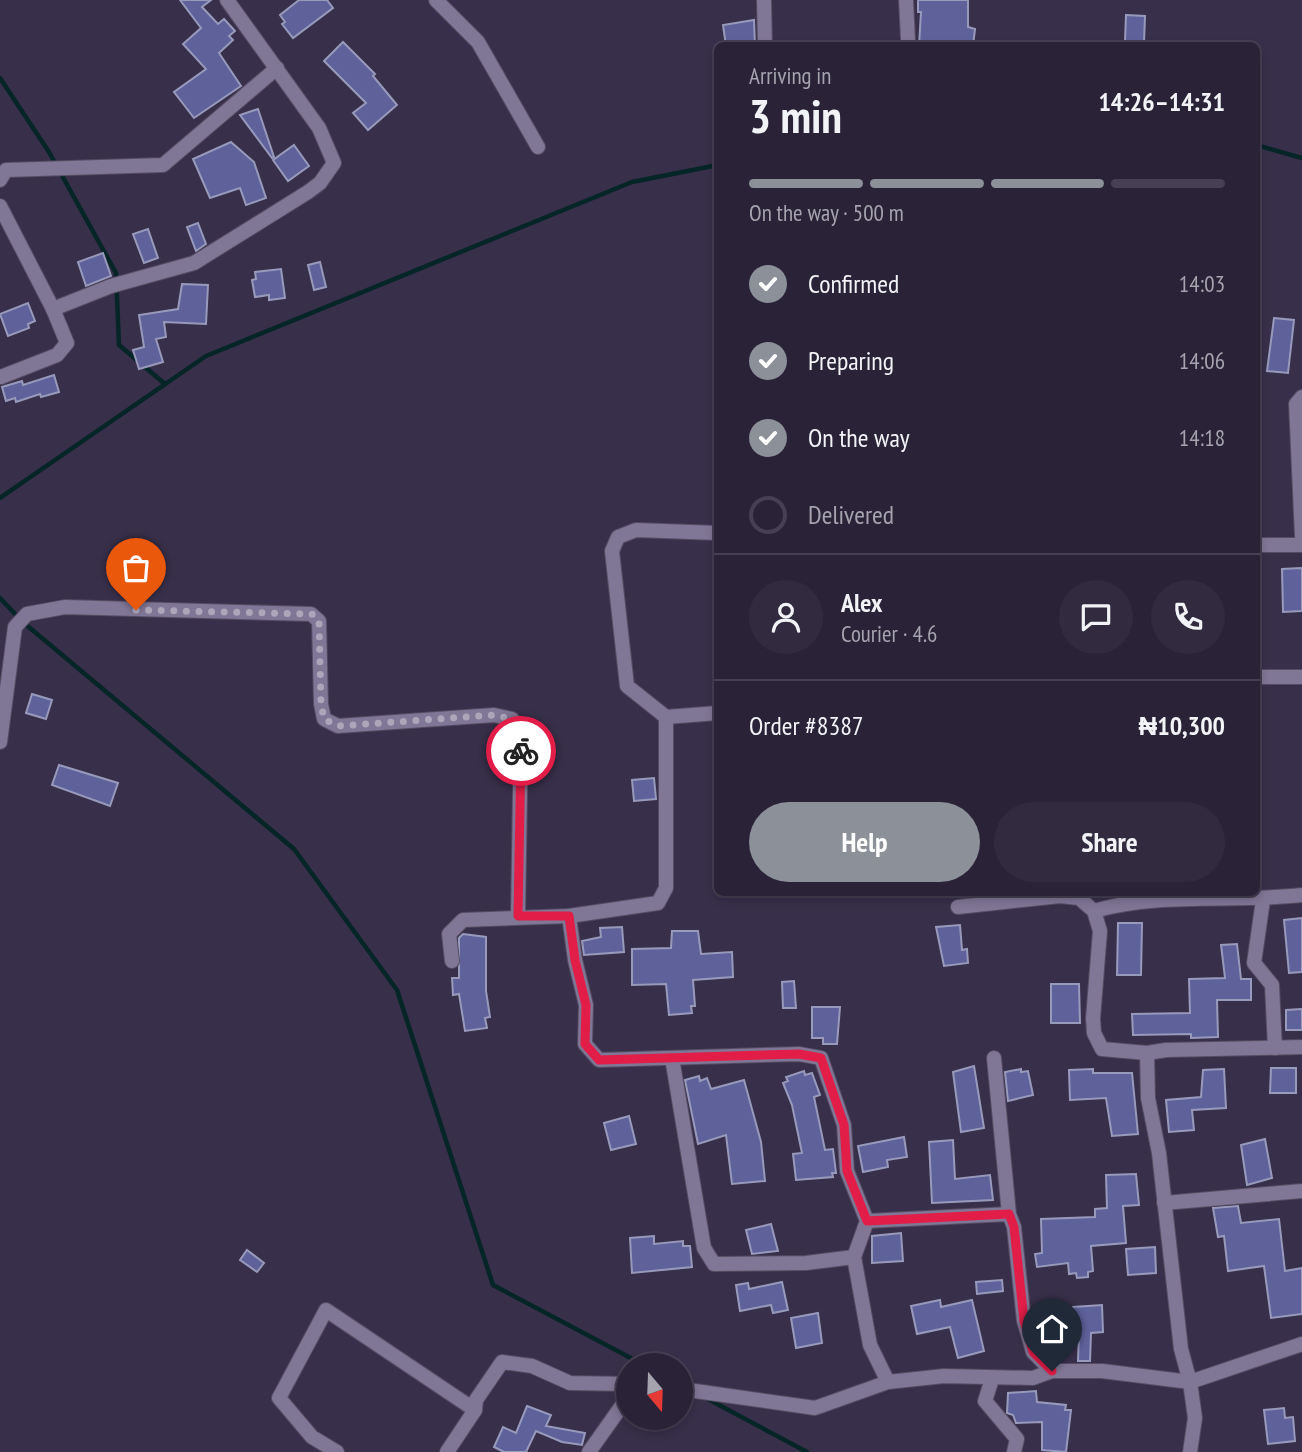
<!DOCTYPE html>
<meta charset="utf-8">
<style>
:root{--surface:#2a2338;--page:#322b40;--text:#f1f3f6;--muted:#a5a4ae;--line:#464053;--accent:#8c9099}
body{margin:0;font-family:"PT Sans Narrow",sans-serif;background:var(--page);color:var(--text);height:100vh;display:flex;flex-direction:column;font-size:26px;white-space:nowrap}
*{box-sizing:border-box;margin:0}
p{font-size:23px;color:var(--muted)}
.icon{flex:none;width:38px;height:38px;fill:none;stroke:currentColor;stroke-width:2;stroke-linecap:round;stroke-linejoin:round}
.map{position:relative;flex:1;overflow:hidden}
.details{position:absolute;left:714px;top:42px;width:546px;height:854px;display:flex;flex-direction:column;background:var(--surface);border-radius:10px;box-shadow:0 4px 10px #0003,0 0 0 2px var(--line)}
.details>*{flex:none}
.needle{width:46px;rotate:161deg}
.tools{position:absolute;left:616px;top:1353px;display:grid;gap:14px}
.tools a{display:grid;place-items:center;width:77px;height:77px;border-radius:50%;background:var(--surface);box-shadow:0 4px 10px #0003,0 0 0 2px var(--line);font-size:35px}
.pin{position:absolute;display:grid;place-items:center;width:60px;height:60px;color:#fff;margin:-72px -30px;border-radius:50% 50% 50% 0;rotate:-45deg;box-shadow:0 0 7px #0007}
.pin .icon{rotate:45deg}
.courier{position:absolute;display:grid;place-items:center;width:70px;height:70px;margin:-35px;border:5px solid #e11d48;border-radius:50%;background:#fff;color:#222;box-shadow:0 2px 9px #0007}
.head em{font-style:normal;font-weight:800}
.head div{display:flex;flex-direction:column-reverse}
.head{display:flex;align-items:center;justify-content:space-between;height:119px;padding:0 35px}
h1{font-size:46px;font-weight:800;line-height:52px}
.bar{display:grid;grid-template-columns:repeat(4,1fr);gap:10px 7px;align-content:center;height:84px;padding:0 35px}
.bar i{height:9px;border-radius:5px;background:var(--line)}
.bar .current{background:var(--accent)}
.bar p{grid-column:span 4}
.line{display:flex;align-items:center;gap:18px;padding:0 35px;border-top:2px solid var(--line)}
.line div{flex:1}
.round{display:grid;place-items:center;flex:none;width:74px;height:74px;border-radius:37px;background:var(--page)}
ol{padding:0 35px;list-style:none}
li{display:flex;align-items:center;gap:21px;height:77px}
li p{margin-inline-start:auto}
li .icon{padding:7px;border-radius:50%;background:var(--accent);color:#fff;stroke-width:4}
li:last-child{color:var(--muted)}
li i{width:38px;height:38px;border:4px solid var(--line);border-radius:50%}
.button{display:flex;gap:14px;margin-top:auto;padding:14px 35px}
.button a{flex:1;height:80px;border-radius:42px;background:var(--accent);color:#fff;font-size:28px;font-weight:800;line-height:80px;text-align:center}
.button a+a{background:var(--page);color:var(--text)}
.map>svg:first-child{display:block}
</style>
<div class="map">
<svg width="1302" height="1452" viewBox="0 0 1302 1452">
<rect width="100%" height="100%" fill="#382f4a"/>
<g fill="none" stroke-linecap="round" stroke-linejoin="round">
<!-- stream -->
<g stroke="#052527" stroke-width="4.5">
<polyline points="0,78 49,152 116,273 119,345 165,384"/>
<polyline points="1256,145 1302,158"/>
<polyline points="0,498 206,356 632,182 718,165"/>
<polyline points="0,598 18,617"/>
<polyline points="24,623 294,849 397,990 493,1285 644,1365"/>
<polyline points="706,1398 807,1452"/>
</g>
</g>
<!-- building -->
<g fill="#5f619b" stroke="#989abb" stroke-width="2">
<polygon points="180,0 211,0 202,7 218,24 224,19 235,31 229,36 233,40 219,53 241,86 194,118 174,92 206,69 183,44 201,28"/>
<polygon points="299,0 327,0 333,8 293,38 282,24 285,22 280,15"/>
<polygon points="918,0 968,0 968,27 975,29 973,46 919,46 921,12 918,12"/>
<polygon points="1126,15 1145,16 1144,42 1125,41"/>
<polygon points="754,20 755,46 726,46 723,25"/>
<polygon points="343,42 375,74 373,76 397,105 368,130 353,113 366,103 324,61"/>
<polygon points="258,109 274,157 272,158 240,115"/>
<polygon points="231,142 254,162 266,198 246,205 240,188 210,198 193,159"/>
<polygon points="294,145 309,166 288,181 273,160"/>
<polygon points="198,223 206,244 196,251 187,227"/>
<polygon points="148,229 158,258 144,263 133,234"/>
<polygon points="103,253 111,276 86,286 78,262"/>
<polygon points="320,262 326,287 314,290 308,265"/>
<polygon points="281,269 285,298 269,300 269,295 255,297 252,280 256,279 255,272"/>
<polygon points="182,284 208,285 206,324 164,322 166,337 156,339 163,362 139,369 133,350 144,347 139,315 178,309"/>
<polygon points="28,303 35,321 28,324 29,328 8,336 0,314"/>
<polygon points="1274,318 1294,320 1288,373 1267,371"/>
<polygon points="54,375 59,392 41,397 40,394 16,402 15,398 6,401 2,387 22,381 23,385"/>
<polygon points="1302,568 1302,611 1283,612 1282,569"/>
<polygon points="32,694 52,700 46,719 26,713"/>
<polygon points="59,765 118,783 110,806 52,785"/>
<polygon points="654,778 656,799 634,801 632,780"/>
<polygon points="1302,918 1302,972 1289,973 1284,920"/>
<polygon points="1118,923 1142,923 1141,975 1117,975"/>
<polygon points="960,925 962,950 967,949 968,963 944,966 936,927"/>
<polygon points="622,927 624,952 584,955 582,941 601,937 600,928"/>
<polygon points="672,931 698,931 701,954 732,952 733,977 693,980 695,1006 691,1006 692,1013 669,1015 666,984 632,985 632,949 671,948"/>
<polygon points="463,934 486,937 486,991 490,1017 485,1018 487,1028 465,1031 459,994 453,995 452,978 459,978 459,938"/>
<polygon points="1237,944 1241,979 1251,979 1251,1000 1217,1000 1218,1037 1191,1038 1191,1034 1133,1035 1132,1014 1190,1013 1189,979 1225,978 1221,945"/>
<polygon points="794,981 796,1008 783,1008 782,982"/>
<polygon points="1051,984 1079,984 1080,1023 1051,1023"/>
<polygon points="812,1007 840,1007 837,1044 823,1044 823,1038 812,1038"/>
<polygon points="1302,1009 1302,1030 1286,1030 1286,1010"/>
<polygon points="974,1066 984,1128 961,1132 953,1072"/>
<polygon points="1271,1068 1296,1068 1296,1093 1270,1093"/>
<polygon points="1021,1069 1021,1072 1028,1071 1033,1095 1008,1101 1005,1072"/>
<polygon points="1093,1069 1093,1073 1132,1073 1138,1134 1112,1136 1106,1098 1070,1100 1069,1070"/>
<polygon points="1224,1069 1226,1108 1192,1110 1194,1130 1169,1132 1166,1100 1201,1097 1203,1070"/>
<polygon points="804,1071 805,1075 812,1073 820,1095 814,1097 825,1150 833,1149 836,1173 832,1173 833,1177 796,1180 793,1154 802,1153 792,1105 783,1083 788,1081 786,1077"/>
<polygon points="699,1076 700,1081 707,1078 711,1089 744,1080 761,1142 765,1181 732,1184 726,1135 698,1144 685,1080"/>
<polygon points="629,1116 636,1144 611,1150 604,1123"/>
<polygon points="904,1137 907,1157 887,1160 888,1167 863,1172 858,1146"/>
<polygon points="1265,1139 1272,1178 1247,1185 1241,1145"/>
<polygon points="953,1140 955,1179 990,1175 993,1200 932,1203 929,1142"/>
<polygon points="1136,1174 1139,1205 1123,1206 1126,1243 1091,1246 1093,1271 1088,1272 1088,1277 1077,1278 1076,1273 1069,1274 1068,1263 1037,1267 1035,1254 1042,1253 1041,1219 1095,1217 1095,1209 1107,1208 1106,1175"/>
<polygon points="1238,1206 1241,1223 1279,1219 1285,1271 1302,1268 1302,1314 1271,1318 1264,1266 1228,1271 1224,1236 1218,1237 1213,1208"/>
<polygon points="771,1224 778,1251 752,1254 746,1230"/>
<polygon points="901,1233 903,1261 872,1263 872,1236"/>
<polygon points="654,1236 654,1244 683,1241 683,1246 690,1246 692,1267 632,1273 630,1238"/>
<polygon points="1155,1247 1156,1273 1128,1275 1126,1249"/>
<polygon points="247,1250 264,1263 257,1272 240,1260"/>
<polygon points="1002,1280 1003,1291 977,1294 976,1282"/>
<polygon points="782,1282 788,1310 773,1313 771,1305 740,1311 736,1285 748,1283 749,1289"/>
<polygon points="940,1300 941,1307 972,1300 984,1351 958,1358 950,1327 917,1334 911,1306"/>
<polygon points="1102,1305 1103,1332 1091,1333 1090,1361 1078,1361 1079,1333 1074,1334 1073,1307"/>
<polygon points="818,1313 822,1343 796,1348 791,1318"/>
<polygon points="1036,1391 1037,1402 1066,1405 1065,1410 1071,1410 1066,1452 1042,1450 1042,1422 1016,1423 1013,1415 1007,1413 1008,1393"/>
<polygon points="527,1406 551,1415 546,1426 585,1433 582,1445 562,1442 536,1431 526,1452 504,1452 494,1447 503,1427 516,1433"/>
<polygon points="1284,1408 1285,1418 1293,1417 1295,1441 1268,1444 1264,1410"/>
</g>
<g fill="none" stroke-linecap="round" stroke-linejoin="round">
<!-- minor casing -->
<g stroke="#554c63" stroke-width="16">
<g id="minor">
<polyline points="436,0 478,42 538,147"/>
<polyline points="764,0 765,46"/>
<polyline points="906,0 908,40"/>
<polyline points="0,180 6,170 163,165 277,68"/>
<polyline points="0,206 53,309"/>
<polyline points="1,377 57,355 67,343 53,309 111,286 194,263 308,192 320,183 334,163 319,128 227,0"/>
<polyline points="1302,397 1296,404 1302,536"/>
<polyline points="1256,545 1302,545"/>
<polyline points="1256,677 1302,677"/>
<polyline points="666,717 718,713"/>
<polyline points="0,742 15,627 27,614 65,607 311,614 319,621 321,704 324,719 338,726 494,715 512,719 521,734 518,916"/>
<polyline points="1263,900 1254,963 1272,985 1275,1048"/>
<polyline points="958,907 1060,896 1079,898 1094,911 1100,931 1093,1019 1094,1033 1102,1049 1147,1053 1166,1050 1302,1047"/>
<path d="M1094 911C1161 892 1233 903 1302 895"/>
<polyline points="569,916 575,960 586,1005 585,1044 599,1060 799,1054 821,1058 844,1125 847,1171 867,1221 854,1257 870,1345 888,1382"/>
<polyline points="452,961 449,934 463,920 569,916 658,903 666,888 666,717 627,686 612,551 618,537 636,530 718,533"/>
<polyline points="672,1058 704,1248 714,1264 806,1263 854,1257"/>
<polyline points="994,1058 1009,1214"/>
<polyline points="1164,1203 1302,1191"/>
<polyline points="867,1221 1009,1214 1014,1227 1024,1321 1033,1352 1052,1371"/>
<polyline points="992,1379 985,1401 1017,1439 1014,1452"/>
<polyline points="681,1389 815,1408 888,1382 944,1376 1033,1378 1052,1371 1102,1371 1190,1382 1181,1349 1159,1153 1148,1098 1147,1053"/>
<polyline points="337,1452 312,1437 279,1398 326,1310 475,1410 476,1400 502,1362 532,1366 570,1383 628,1384"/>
<polyline points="447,1452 475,1410"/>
<polyline points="589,1452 628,1397"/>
<polyline points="1190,1452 1195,1418 1190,1382 1302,1344"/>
</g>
</g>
<!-- minor -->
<use href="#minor" stroke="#807695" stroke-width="14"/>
</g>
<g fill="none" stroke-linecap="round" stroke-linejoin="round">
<!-- done -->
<polyline stroke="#aca6ba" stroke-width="7" stroke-dasharray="0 12.6" points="136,610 312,614 319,621 321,704 324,719 338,726 494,715 512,719 521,734 521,751"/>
<!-- route -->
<polyline stroke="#e11d48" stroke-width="9" points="521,751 518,916 569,916 575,960 586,1005 585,1044 599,1060 799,1054 821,1058 844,1125 847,1171 867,1221 1009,1214 1014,1227 1024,1321 1033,1352 1052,1371"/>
</g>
</svg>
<div class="tools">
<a><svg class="needle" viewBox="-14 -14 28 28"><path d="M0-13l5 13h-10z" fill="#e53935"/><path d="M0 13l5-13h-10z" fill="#a5a4ae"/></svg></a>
</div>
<div class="pin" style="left:136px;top:610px;background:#ea580c"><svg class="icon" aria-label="bag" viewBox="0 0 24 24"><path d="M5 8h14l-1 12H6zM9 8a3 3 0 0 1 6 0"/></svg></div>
<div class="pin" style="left:1052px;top:1371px;background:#1f2937"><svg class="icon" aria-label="home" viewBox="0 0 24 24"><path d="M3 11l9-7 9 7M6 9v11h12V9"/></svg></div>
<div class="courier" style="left:521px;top:751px"><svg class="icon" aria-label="bike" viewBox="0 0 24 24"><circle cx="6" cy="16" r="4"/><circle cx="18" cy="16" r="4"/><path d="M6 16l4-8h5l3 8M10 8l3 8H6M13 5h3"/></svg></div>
<section class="details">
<div class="head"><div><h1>3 min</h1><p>Arriving in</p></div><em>14:26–14:31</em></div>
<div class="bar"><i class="current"></i><i class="current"></i><i class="current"></i><i></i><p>On the way · 500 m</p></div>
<ol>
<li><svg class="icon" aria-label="check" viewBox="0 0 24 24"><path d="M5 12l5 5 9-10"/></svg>Confirmed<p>14:03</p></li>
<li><svg class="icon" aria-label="check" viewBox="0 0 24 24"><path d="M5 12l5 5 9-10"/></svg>Preparing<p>14:06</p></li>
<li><svg class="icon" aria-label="check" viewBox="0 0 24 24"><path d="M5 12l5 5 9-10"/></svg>On the way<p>14:18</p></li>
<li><i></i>Delivered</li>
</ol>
<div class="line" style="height:126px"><a class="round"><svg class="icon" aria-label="person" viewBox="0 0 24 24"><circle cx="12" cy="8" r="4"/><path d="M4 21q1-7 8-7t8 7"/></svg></a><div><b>Alex</b><p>Courier · 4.6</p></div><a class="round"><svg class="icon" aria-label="chat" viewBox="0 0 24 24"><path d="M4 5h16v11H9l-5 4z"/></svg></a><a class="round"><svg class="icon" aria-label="phone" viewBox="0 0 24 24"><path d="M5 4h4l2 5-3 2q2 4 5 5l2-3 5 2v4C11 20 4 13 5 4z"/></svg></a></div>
<div class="line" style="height:91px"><div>Order #8387</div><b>₦10,300</b></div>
<div class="button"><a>Help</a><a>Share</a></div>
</section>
</div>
